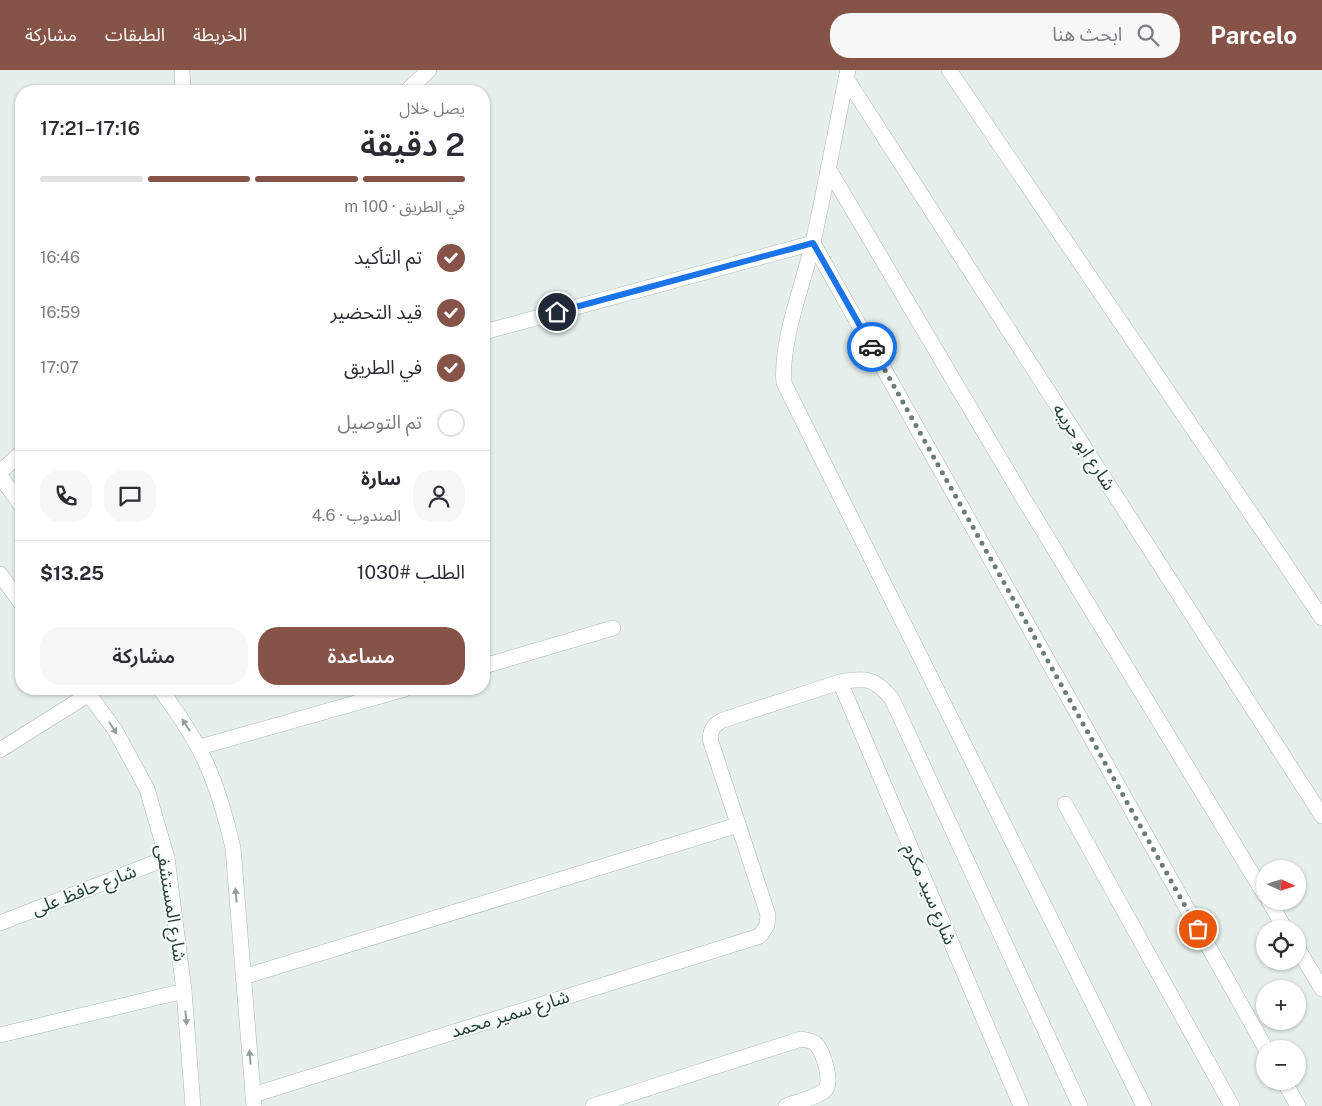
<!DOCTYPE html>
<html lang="ar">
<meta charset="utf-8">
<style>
:root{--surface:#fff;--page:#f7f7f7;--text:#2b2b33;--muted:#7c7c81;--line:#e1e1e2;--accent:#855347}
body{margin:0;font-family:"Public Sans","Noto Sans Arabic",sans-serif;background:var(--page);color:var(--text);direction:rtl;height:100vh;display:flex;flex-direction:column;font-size:19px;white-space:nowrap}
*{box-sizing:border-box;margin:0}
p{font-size:16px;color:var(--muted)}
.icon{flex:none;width:28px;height:28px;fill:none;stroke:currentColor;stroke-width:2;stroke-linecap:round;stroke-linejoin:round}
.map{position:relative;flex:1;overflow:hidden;direction:ltr}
.details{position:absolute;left:15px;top:15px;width:475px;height:610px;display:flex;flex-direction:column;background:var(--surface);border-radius:20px;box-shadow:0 1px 4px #0004;direction:rtl}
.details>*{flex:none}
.needle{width:32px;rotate:94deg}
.tools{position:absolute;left:1256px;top:790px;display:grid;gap:10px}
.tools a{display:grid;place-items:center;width:50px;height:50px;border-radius:50%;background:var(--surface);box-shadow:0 1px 4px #0004;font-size:25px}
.pin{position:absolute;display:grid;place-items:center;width:42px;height:42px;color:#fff;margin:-21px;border:2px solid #fff;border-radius:50%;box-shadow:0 1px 5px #0007}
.courier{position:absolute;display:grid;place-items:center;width:50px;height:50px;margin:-25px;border:4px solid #1a73e8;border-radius:50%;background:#fff;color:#222;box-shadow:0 1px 6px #0007}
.headline em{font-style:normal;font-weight:600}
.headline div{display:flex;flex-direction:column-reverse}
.headline{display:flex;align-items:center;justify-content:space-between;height:85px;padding:0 25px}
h1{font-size:32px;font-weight:600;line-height:38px}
.bar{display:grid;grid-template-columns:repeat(4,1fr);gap:8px 5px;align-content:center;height:60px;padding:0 25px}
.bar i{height:6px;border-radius:4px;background:var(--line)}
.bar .current{background:var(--accent)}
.bar p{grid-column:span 4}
.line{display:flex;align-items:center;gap:12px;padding:0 25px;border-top:1px solid var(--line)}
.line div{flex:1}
.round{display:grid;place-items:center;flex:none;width:52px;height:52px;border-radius:20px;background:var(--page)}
ol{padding:0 25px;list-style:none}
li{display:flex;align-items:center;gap:15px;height:55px}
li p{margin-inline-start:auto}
li .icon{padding:5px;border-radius:50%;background:var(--accent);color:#fff;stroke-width:4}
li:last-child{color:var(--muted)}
li i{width:28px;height:28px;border:2px solid var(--line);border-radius:50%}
.primary-button{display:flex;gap:10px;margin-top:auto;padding:10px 25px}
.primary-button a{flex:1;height:58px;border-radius:20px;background:var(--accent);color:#fff;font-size:20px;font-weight:600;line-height:58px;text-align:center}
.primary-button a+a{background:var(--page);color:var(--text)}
header{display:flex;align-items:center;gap:30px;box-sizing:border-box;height:70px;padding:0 25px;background:var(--accent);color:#fff}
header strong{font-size:24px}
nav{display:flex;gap:28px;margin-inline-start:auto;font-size:18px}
.search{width:350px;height:45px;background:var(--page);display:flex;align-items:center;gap:12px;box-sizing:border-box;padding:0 18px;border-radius:20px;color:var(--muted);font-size:19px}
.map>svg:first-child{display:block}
</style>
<header>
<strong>Parcelo</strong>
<div class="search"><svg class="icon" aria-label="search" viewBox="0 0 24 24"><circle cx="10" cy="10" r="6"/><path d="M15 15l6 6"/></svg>ابحث هنا</div>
<nav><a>الخريطة</a><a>الطبقات</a><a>مشاركة</a></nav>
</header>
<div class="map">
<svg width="1322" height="1036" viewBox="0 0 1322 1036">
<rect width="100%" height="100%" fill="#e6efeb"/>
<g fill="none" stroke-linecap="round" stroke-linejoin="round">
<!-- street casing -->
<g stroke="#a8b8b2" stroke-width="16">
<g id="street">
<polyline points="182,0 183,21"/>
<path d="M848 0C836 57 826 115 813 172 804 212 780 272 784 313L1144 1036"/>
<polyline points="949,0 1322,548"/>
<polyline points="846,8 1322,746"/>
<polyline points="407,21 429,0"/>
<polyline points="828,98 1022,426 1265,825"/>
<polyline points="484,262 813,173 1266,979"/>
<polyline points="0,402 21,383"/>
<polyline points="484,596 613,558"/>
<polyline points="840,612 1021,1036"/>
<polyline points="200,677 405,619"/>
<polyline points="0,680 89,624"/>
<polyline points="1065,734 1232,1036"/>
<polyline points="1269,831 1285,859"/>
<polyline points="0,853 167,788"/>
<polyline points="1298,879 1322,919"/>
<polyline points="243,907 738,755"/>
<polyline points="0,965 184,921"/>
<polyline points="1284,1011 1298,1036"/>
<path d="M253 1025 760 866 767 855 768 845 710 669C711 658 714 655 723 650L840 612C866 607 875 608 892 629L1080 1036"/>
<path d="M593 1036 801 969C806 970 812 970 816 974 823 982 834 1014 824 1021 814 1028 797 1032 786 1036"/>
</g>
</g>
<!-- secondary casing -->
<g stroke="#a4bbb3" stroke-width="16">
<g id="secondary">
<polyline points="0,406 21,435"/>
<polyline points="0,504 21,533"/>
<polyline points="85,619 115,660 147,719 167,788 184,921 193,1036"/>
<path d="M160 619C202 675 217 709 233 778L254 1036"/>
</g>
</g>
<!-- street -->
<use href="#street" stroke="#fff" stroke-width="15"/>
<!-- secondary -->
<use href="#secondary" stroke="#fff" stroke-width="15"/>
</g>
<!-- one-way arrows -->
<defs><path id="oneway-solid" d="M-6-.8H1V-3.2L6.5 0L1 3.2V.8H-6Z" transform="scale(1.25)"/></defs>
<g fill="#92a09c">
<use href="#oneway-solid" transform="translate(186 655) rotate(-123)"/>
<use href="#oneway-solid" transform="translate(113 658) rotate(57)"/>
<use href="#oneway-solid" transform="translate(236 825) rotate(-95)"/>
<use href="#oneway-solid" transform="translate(186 948) rotate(85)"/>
<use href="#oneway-solid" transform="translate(250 987) rotate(-95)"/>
</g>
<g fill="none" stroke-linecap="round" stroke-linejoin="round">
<!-- done -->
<polyline stroke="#687f78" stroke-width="5" stroke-dasharray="0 9" points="872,277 1198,859"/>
<!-- route -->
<polyline stroke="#1a73e8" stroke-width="6" points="557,242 813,173 872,277"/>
</g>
<g text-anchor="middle" stroke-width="4" stroke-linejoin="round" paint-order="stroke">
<!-- street labels -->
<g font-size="18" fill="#24423a" stroke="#f7fbf9">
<text transform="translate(1084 377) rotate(57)" y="6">شارع ابو حريبه</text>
<text transform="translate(84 820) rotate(-21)" y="6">شارع حافظ على</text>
<text transform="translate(930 824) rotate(67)" y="6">شارع سيد مكرم</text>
<text transform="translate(171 833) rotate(81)" y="6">شارع المستشفى</text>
<text transform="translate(510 944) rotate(-17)" y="6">شارع سمير محمد</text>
</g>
</g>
</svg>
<div class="tools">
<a><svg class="needle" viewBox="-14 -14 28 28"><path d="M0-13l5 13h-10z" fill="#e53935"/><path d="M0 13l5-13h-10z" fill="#7c7c81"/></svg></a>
<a><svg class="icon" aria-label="locate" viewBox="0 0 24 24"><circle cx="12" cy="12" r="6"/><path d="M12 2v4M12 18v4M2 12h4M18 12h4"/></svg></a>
<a>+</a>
<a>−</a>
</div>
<div class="pin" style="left:1198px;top:859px;background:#ea580c"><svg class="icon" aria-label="bag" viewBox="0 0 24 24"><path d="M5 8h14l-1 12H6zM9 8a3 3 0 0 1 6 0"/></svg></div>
<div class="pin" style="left:557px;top:242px;background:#1f2937"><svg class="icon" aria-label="home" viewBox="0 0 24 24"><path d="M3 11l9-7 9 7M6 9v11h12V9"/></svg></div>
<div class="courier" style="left:872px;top:277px"><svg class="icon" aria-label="car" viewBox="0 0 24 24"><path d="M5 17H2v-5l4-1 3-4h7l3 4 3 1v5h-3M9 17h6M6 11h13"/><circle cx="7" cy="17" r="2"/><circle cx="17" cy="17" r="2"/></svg></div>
<section class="details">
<div class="headline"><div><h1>2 دقيقة</h1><p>يصل خلال</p></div><em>17:16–17:21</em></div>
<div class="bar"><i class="current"></i><i class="current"></i><i class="current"></i><i></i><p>في الطريق · 100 m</p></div>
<ol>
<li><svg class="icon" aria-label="check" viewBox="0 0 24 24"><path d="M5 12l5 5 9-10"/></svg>تم التأكيد<p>16:46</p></li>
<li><svg class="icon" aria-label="check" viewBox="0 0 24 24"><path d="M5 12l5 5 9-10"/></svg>قيد التحضير<p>16:59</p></li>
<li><svg class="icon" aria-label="check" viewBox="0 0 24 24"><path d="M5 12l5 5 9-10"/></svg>في الطريق<p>17:07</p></li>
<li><i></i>تم التوصيل</li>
</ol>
<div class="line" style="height:90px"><a class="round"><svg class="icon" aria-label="person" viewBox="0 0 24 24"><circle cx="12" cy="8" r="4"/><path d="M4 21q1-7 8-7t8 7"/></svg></a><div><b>سارة</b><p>المندوب · 4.6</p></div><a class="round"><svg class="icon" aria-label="chat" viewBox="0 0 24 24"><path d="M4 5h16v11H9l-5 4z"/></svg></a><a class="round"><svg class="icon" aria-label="phone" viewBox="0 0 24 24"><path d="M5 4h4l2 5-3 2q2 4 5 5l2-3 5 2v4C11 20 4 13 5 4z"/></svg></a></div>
<div class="line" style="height:65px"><div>الطلب #1030</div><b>$13.25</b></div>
<div class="primary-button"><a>مساعدة</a><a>مشاركة</a></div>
</section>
</div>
